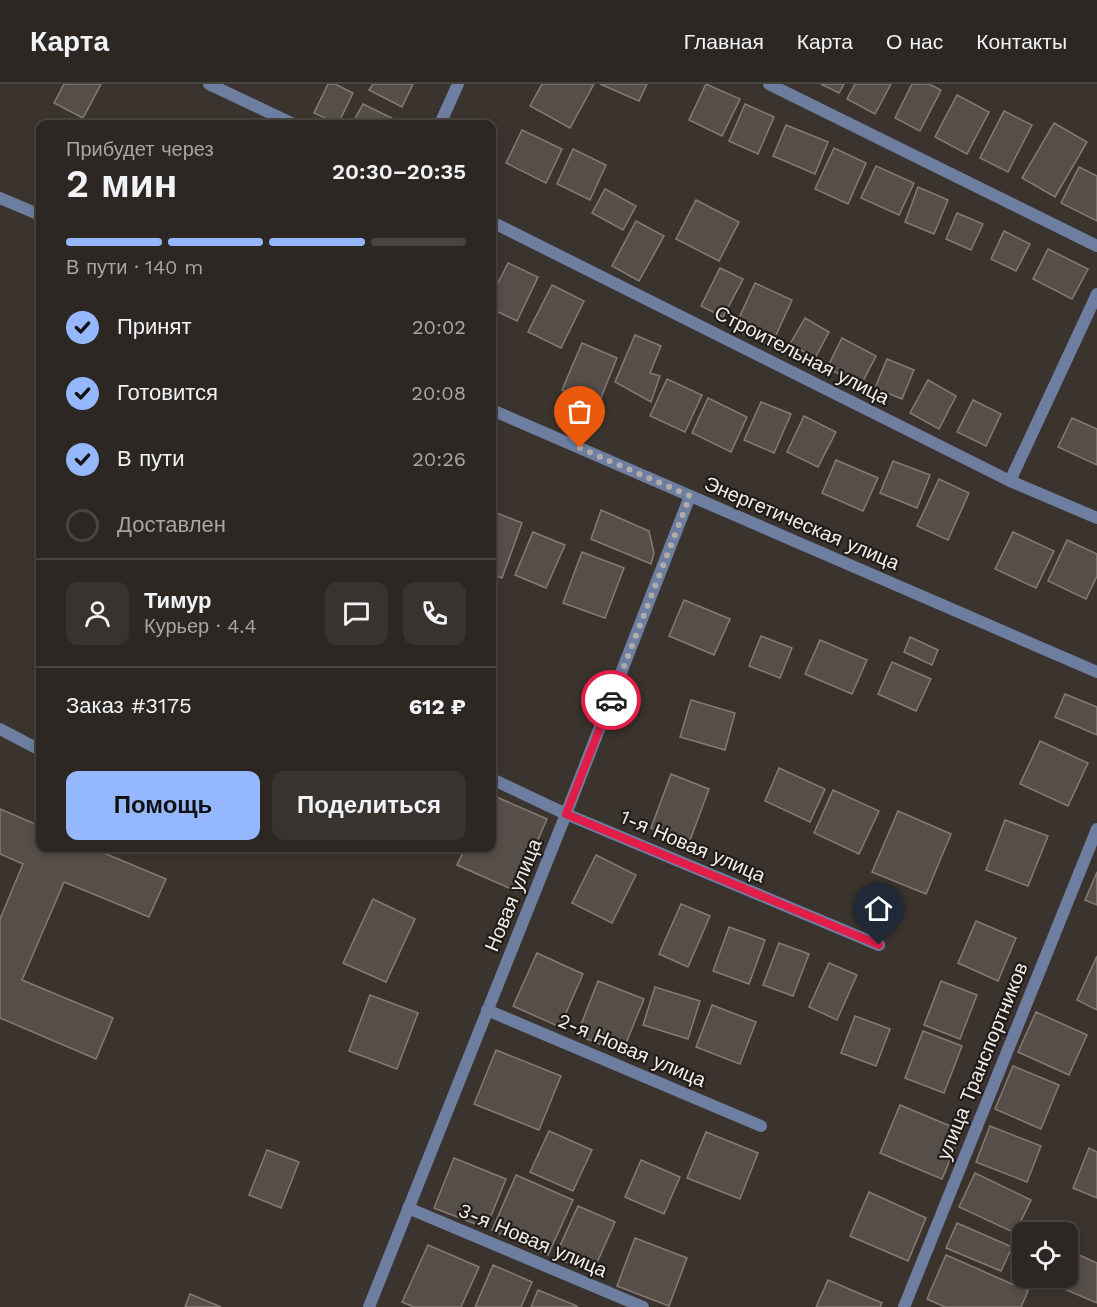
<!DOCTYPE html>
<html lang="ru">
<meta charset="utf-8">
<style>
:root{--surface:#2c2722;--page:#38332f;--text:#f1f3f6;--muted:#a6a5a5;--line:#484440;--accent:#94b7fd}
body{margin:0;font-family:"Work Sans",sans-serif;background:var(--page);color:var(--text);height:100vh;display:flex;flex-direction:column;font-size:22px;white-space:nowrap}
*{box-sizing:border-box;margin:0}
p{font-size:20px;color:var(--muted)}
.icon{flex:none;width:33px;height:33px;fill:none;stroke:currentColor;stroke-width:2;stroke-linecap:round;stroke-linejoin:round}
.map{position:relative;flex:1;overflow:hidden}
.side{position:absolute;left:36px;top:36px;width:460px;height:732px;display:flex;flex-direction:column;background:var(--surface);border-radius:12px;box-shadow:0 3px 9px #0003,0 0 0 2px var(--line)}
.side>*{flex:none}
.tools{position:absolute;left:1012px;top:1138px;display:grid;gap:12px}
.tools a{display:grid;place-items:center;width:66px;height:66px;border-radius:12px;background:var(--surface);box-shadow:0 3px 9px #0003,0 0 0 2px var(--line);font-size:30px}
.pin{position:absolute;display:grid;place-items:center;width:51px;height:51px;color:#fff;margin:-62px -26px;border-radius:50% 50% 50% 0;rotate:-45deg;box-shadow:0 0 6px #0007}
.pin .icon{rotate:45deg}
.courier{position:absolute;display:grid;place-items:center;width:60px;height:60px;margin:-30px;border:4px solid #e11d48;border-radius:50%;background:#fff;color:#222;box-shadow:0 2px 8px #0007}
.overview em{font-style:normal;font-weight:600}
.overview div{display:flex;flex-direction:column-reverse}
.overview{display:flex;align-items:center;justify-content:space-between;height:102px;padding:0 30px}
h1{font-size:39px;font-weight:600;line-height:45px}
.bar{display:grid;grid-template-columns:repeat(4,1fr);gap:9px 6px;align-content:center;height:72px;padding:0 30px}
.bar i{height:8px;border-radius:4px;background:var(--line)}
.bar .on{background:var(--accent)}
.bar p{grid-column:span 4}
.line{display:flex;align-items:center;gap:15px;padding:0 30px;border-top:2px solid var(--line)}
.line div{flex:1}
.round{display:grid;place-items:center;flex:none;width:63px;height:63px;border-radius:12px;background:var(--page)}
ol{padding:0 30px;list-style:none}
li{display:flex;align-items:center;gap:18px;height:66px}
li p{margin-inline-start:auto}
li .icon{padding:6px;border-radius:50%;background:var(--accent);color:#111;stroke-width:4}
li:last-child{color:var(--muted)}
li i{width:33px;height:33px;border:3px solid var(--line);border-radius:50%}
.cta{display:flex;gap:12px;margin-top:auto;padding:12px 30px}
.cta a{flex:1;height:69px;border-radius:12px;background:var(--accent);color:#111;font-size:24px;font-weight:600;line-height:69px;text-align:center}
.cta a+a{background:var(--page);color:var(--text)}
header{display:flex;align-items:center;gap:36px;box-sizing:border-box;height:84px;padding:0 30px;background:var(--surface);border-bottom:2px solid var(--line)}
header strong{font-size:28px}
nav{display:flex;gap:33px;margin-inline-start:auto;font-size:21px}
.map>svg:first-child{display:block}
</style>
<header>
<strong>Карта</strong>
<nav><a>Главная</a><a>Карта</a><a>О нас</a><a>Контакты</a></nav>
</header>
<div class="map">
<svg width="1097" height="1223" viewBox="0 0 1097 1223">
<rect width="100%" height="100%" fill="#3b342e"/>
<!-- building -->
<g fill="#564e48" stroke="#847b74" stroke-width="1.5">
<polygon points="64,0 101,0 83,34 54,19"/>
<polygon points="328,0 335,0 353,9 338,40 314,29"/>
<polygon points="373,0 413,0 402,23 369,6"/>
<polygon points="542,0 594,0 570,44 530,22"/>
<polygon points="600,0 647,0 639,17"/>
<polygon points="706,0 740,15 722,52 689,36"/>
<polygon points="821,0 844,0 839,9"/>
<polygon points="855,0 891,0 875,30 847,15"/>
<polygon points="912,0 929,0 941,6 920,47 895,34"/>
<polygon points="957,11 989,28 967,70 935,53"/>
<polygon points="363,20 394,35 392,40 352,40"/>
<polygon points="745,20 774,33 758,70 729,57"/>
<polygon points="1004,27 1032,41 1008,88 980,74"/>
<polygon points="1054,39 1087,58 1055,113 1022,94"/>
<polygon points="786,41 828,58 815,90 773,72"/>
<polygon points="522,46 562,65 546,99 506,79"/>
<polygon points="834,64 866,79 848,120 815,105"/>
<polygon points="573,65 606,81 590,116 557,100"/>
<polygon points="876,82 914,99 899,131 861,114"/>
<polygon points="1079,83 1097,92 1097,137 1061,119"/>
<polygon points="918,103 948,116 934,150 905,138"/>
<polygon points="605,105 636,122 623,146 592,129"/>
<polygon points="696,116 739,138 719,177 676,155"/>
<polygon points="957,129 983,140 971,166 946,155"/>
<polygon points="636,137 664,152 639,197 612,182"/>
<polygon points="1004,147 1030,160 1016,187 991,175"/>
<polygon points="1048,165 1088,185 1072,215 1033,195"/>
<polygon points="508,179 538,193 517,237 492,225 492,211"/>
<polygon points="720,184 743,195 723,233 701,222"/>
<polygon points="755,199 792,216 771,262 734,245"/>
<polygon points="552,201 584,217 561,264 528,248"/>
<polygon points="805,234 829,248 815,274 790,260"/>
<polygon points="635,251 661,262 650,289 660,292 651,318 615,298"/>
<polygon points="842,254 876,272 861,301 827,284"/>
<polygon points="582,259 617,274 598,321 562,306"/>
<polygon points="887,275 914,286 902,315 875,304"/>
<polygon points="667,295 702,311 685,348 650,332"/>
<polygon points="928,296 956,312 939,345 910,329"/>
<polygon points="708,314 747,333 731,368 692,349"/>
<polygon points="973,316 1001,330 986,362 957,348"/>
<polygon points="761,318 791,330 774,369 744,356"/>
<polygon points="804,332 836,348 818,383 787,368"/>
<polygon points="1072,334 1097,345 1097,381 1058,363"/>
<polygon points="836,376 878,394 863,427 822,409"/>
<polygon points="893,377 930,391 917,424 880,409"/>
<polygon points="939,395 969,409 948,456 917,442"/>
<polygon points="601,426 649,447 654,469 651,480 591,455"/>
<polygon points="492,427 522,439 502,494 492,490"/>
<polygon points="533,448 565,461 546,504 515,491"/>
<polygon points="1013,448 1054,467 1036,504 995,485"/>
<polygon points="1067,456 1097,470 1097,492 1086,515 1048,497"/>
<polygon points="582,468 624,484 605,534 563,519"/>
<polygon points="684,516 730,535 714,571 669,552"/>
<polygon points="761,552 792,564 780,594 749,582"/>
<polygon points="910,553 938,566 932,581 904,568"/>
<polygon points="820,556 867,576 852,610 805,590"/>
<polygon points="892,578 931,595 916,627 878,610"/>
<polygon points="1065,610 1097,623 1097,651 1055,633"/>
<polygon points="691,616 735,629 725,666 680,653"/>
<polygon points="1040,657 1088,679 1068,722 1020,700"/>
<polygon points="779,684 825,705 810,738 765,717"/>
<polygon points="671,690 709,705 689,759 651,744"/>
<polygon points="833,706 879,727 859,770 814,749"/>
<polygon points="492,711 547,735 516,807 457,781 465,764 492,764"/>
<polygon points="0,725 40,742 40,764 92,764 166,795 149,833 64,798 22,896 113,934 96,975 0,934 0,835 23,780 0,770"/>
<polygon points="898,727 951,750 926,810 872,788"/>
<polygon points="1005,736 1048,752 1028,802 986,786"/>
<polygon points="596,771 636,791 612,839 572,819"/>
<polygon points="1097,788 1097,821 1085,816"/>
<polygon points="373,815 415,835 386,898 343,879"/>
<polygon points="681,820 710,832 688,883 659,870"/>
<polygon points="976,837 1016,854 998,897 958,879"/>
<polygon points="729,843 765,856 749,900 713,887"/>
<polygon points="779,859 809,870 793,912 763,901"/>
<polygon points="537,869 583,890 560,943 513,922"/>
<polygon points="1097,872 1097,926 1077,916"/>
<polygon points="829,879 857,891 837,936 809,923"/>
<polygon points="598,897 644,915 622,969 577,951"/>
<polygon points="941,897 977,911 960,955 924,941"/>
<polygon points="655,903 700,917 688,955 643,941"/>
<polygon points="370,911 418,929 397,985 349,967"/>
<polygon points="712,921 756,938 740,980 696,963"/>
<polygon points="1036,928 1087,951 1069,991 1018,968"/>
<polygon points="855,932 890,945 876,982 841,969"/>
<polygon points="923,947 962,962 944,1009 905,994"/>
<polygon points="496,966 561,992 539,1046 474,1020"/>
<polygon points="1013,982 1059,1001 1041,1045 995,1025"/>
<polygon points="900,1021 962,1047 942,1095 880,1069"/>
<polygon points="990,1042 1041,1062 1027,1098 976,1078"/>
<polygon points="549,1047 592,1066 573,1107 530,1088"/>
<polygon points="706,1048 758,1069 740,1115 687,1094"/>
<polygon points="1089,1064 1097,1068 1097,1114 1073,1104"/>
<polygon points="267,1066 299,1078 281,1124 249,1111"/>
<polygon points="454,1074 506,1095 486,1144 434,1124"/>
<polygon points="641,1076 680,1093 664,1130 625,1113"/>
<polygon points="975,1089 1031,1116 1015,1149 959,1123"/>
<polygon points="516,1091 573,1116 548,1171 492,1146"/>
<polygon points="869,1108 926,1134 908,1177 850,1152"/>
<polygon points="578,1122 615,1138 592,1190 555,1173"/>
<polygon points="957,1139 1012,1163 1001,1187 946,1164"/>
<polygon points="635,1154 687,1174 669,1222 617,1202"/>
<polygon points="428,1161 479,1183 461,1223 414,1223 402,1218"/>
<polygon points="1068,1166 1097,1179 1097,1219 1048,1198 1049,1194 1068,1194"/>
<polygon points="946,1171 1028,1207 1021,1223 945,1223 927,1215"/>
<polygon points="493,1181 532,1198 521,1223 475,1223"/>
<polygon points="828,1196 882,1219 880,1223 816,1223"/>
<polygon points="538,1206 577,1222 577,1223 531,1223"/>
<polygon points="190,1210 221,1223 185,1223"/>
</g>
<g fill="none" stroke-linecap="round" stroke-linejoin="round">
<!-- street -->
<g stroke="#6d7ea1" stroke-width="12">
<polyline points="209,0 293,40"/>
<polyline points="769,0 1097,162"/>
<polyline points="440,40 458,0"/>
<polyline points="0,114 40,131"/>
<polyline points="492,138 1010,397 1097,434"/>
<polyline points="492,326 1097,588"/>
<polyline points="1010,397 1097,210"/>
<polyline points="0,645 40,666"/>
<polyline points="492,695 566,730 879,861"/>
<polyline points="487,926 761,1042"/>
<polyline points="408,1124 643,1223"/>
<polyline points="369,1223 566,730 690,412"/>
<polyline points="904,1223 1097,745"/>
</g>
</g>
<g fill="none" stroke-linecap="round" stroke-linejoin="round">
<!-- done -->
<polyline stroke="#b2aca8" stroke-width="6" stroke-dasharray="0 10.8" points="580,364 690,412 611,616"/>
<!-- route -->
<polyline stroke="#e11d48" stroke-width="8" points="611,616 566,730 879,861"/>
</g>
<g text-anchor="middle" stroke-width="4.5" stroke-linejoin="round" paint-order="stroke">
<!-- street labels -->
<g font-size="20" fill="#f2ede9" stroke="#201c1a">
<text transform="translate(802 271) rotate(27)" y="7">Строительная улица</text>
<text transform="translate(802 439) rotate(23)" y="7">Энергетическая улица</text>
<text transform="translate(693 762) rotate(23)" y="7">1-я Новая улица</text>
<text transform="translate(513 811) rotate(-68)" y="7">Новая улица</text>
<text transform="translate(632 966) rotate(23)" y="7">2-я Новая улица</text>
<text transform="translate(982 977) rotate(-68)" y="7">улица Транспортников</text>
<text transform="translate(533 1156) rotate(23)" y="7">3-я Новая улица</text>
</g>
</g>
</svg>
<div class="tools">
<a><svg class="icon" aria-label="locate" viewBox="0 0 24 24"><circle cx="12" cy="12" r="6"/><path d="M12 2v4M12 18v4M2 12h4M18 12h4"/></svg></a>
</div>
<div class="pin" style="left:580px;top:364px;background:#ea580c"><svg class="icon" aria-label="bag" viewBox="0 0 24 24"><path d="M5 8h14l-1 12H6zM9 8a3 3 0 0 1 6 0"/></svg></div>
<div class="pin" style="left:879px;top:861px;background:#1f2937"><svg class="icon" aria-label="home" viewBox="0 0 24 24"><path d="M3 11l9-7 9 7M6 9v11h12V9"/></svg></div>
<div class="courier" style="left:611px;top:616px"><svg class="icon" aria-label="car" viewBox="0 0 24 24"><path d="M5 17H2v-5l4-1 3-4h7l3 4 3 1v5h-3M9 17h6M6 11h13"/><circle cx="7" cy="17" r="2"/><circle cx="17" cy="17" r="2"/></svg></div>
<section class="side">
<div class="overview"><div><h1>2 мин</h1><p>Прибудет через</p></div><em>20:30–20:35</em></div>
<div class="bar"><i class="on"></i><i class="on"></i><i class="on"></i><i></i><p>В пути · 140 m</p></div>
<ol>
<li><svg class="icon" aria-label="check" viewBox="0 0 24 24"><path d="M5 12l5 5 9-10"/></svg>Принят<p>20:02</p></li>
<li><svg class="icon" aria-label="check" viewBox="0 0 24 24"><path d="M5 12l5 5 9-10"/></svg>Готовится<p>20:08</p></li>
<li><svg class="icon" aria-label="check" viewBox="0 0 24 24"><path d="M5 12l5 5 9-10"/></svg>В пути<p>20:26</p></li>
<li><i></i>Доставлен</li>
</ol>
<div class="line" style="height:108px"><a class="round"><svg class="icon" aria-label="person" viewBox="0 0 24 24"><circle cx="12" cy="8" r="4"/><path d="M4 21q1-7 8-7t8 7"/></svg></a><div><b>Тимур</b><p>Курьер · 4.4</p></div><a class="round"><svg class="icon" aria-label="chat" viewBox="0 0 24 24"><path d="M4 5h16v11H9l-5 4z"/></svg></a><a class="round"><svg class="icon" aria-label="phone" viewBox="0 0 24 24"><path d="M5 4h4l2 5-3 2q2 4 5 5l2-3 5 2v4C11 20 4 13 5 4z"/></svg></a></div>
<div class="line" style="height:78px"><div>Заказ #3175</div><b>612 ₽</b></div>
<div class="cta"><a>Помощь</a><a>Поделиться</a></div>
</section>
</div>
